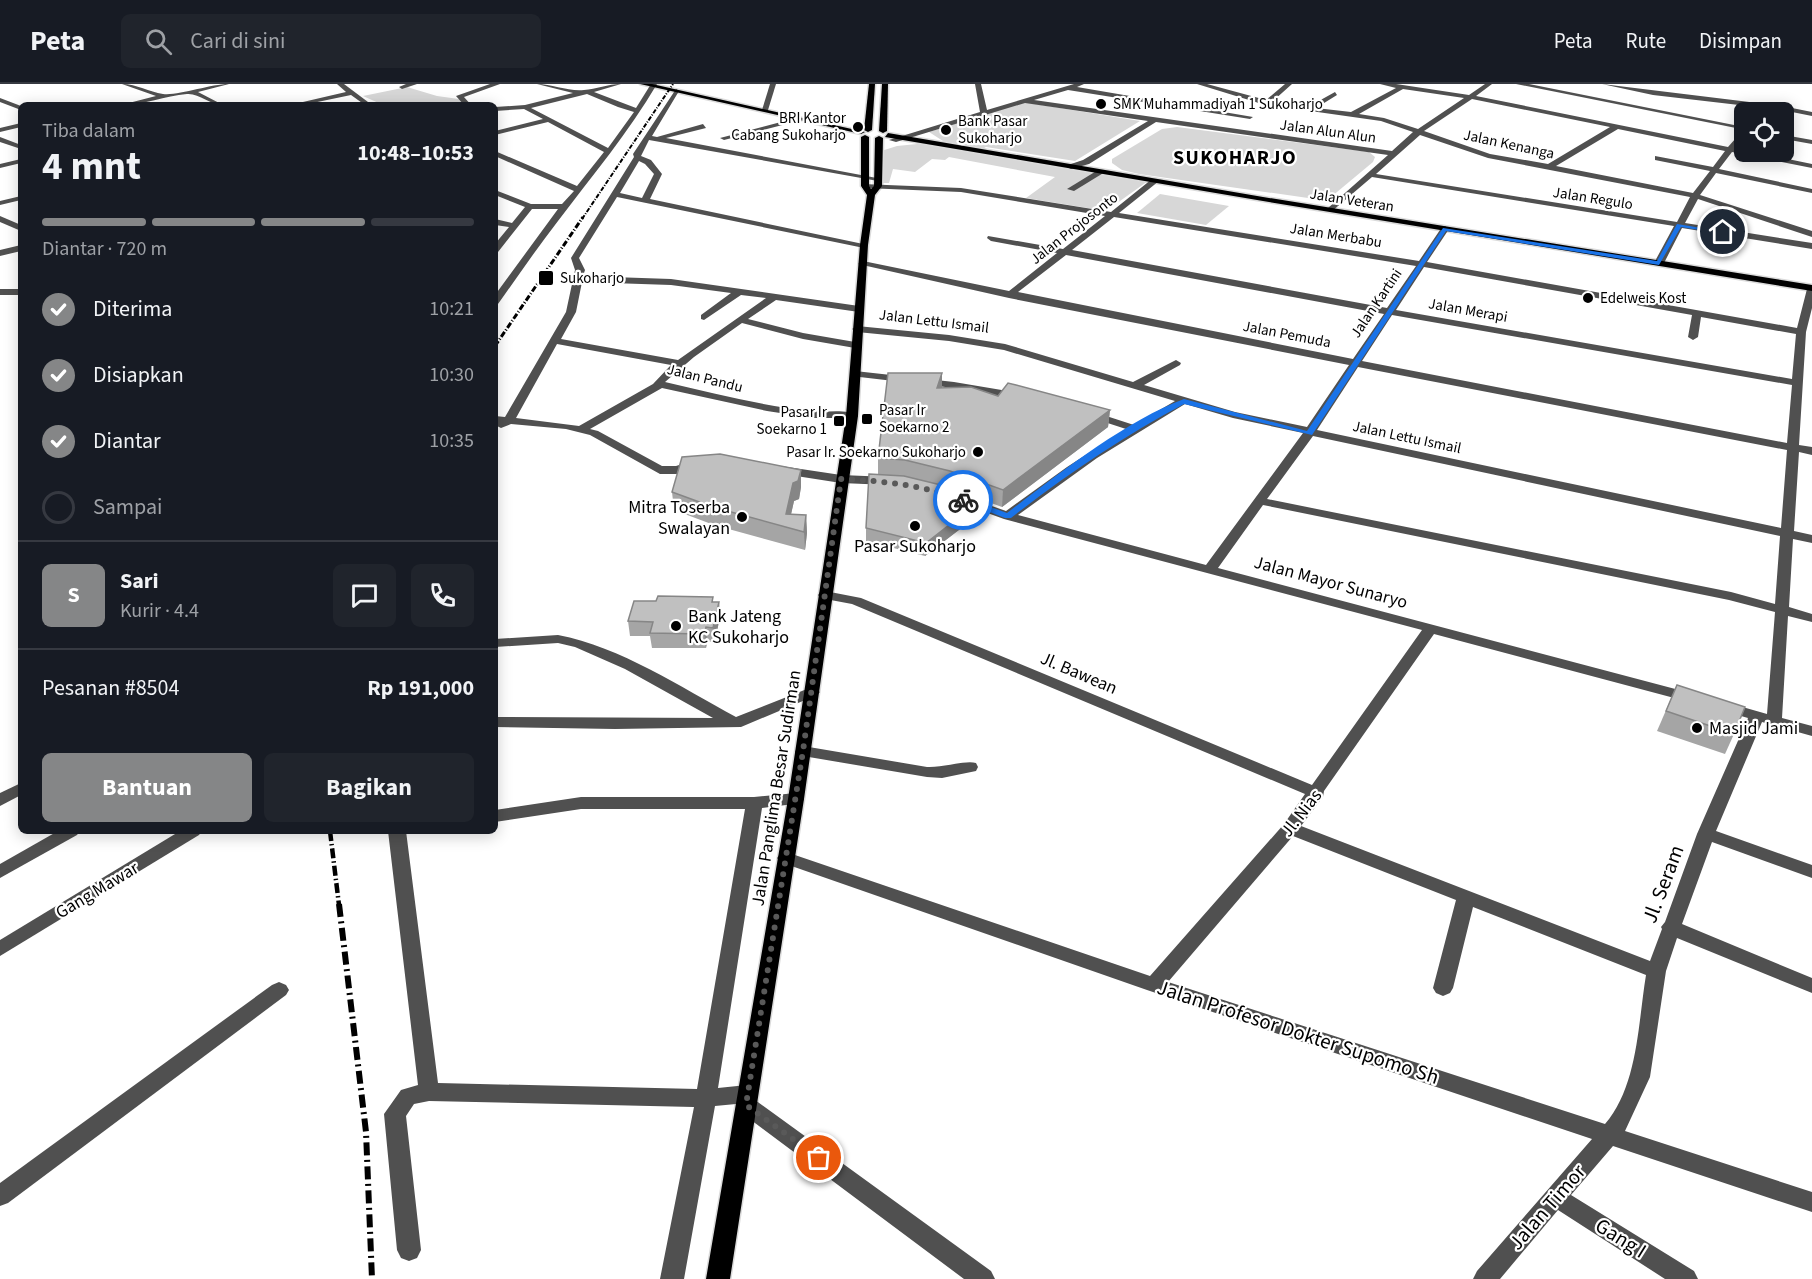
<!DOCTYPE html>
<html lang="id">
<meta charset="utf-8">
<style>
:root{--surface:#171b24;--page:#20242c;--text:#f1f3f6;--muted:#9ea1a6;--line:#363941;--accent:#858687}
body{margin:0;font-family:"Source Sans 3",sans-serif;background:var(--page);color:var(--text);height:100vh;display:flex;flex-direction:column;font-size:22px;white-space:nowrap}
*{box-sizing:border-box;margin:0}
p{font-size:20px;color:var(--muted)}
.icon{flex:none;width:33px;height:33px;fill:none;stroke:currentColor;stroke-width:2;stroke-linecap:round;stroke-linejoin:round}
.map{position:relative;flex:1;overflow:hidden}
.details{position:absolute;left:18px;top:18px;width:480px;height:732px;display:flex;flex-direction:column;background:var(--surface);border-radius:9px;box-shadow:0 3px 15px #0003}
.details>*{flex:none}
.tools{position:absolute;left:1734px;top:18px;display:grid;gap:12px}
.tools a{display:grid;place-items:center;width:60px;height:60px;border-radius:9px;background:var(--surface);box-shadow:0 3px 15px #0003;font-size:30px}
.pin{position:absolute;display:grid;place-items:center;width:51px;height:51px;color:#fff;margin:-26px;border:3px solid #fff;border-radius:50%;box-shadow:0 2px 6px #0007}
.courier{position:absolute;display:grid;place-items:center;width:60px;height:60px;margin:-30px;border:4px solid #1a73e8;border-radius:50%;background:#fff;color:#222;box-shadow:0 2px 8px #0007}
.overview em{font-style:normal;font-weight:700}
.overview div{display:flex;flex-direction:column-reverse}
.overview{display:flex;align-items:center;justify-content:space-between;height:102px;padding:0 24px}
h1{font-size:39px;font-weight:700;line-height:45px}
.bar{display:grid;grid-template-columns:repeat(4,1fr);gap:9px 6px;align-content:center;height:72px;padding:0 24px}
.bar i{height:8px;border-radius:4px;background:var(--line)}
.bar .current{background:var(--accent)}
.bar p{grid-column:span 4}
.line{display:flex;align-items:center;gap:15px;padding:0 24px;border-top:2px solid var(--line)}
.line div{flex:1}
.round{display:grid;place-items:center;flex:none;width:63px;height:63px;border-radius:9px;background:var(--page)}
ol{padding:0 24px;list-style:none}
li{display:flex;align-items:center;gap:18px;height:66px}
li p{margin-inline-start:auto}
li .icon{padding:6px;border-radius:50%;background:var(--accent);color:#fff;stroke-width:4}
li:last-child{color:var(--muted)}
li i{width:33px;height:33px;border:3px solid var(--line);border-radius:50%}
.action{display:flex;gap:12px;margin-top:auto;padding:12px 24px}
.action a{flex:1;height:69px;border-radius:9px;background:var(--accent);color:#fff;font-size:24px;font-weight:700;line-height:69px;text-align:center}
.action a+a{background:var(--page);color:var(--text)}
header{display:flex;align-items:center;gap:36px;box-sizing:border-box;height:84px;padding:0 30px;background:var(--surface);border-bottom:2px solid var(--line)}
header strong{font-size:28px}
nav{display:flex;gap:33px;margin-inline-start:auto;font-size:21px}
.search{width:420px;height:54px;background:var(--page);display:flex;align-items:center;gap:15px;box-sizing:border-box;padding:0 21px;border-radius:9px;color:var(--muted);font-size:22px}
.map>svg:first-child{display:block}
</style>
<header>
<strong>Peta</strong>
<div class="search"><svg class="icon" aria-label="search" viewBox="0 0 24 24"><circle cx="10" cy="10" r="6"/><path d="M15 15l6 6"/></svg>Cari di sini</div>
<nav><a>Peta</a><a>Rute</a><a>Disimpan</a></nav>
</header>
<div class="map">
<svg width="1812" height="1195" viewBox="0 0 1812 1195">
<rect width="100%" height="100%" fill="#fff"/>
<!-- green -->
<g fill="#d7d7d7">
<polygon points="407,3 437,12 466,16 473,21 383,21 363,12"/>
<polygon points="1023,18 1140,37 1075,77 986,63 980,66 941,59 943,57 929,48"/>
<polygon points="1177,43 1369,68 1375,73 1373,78 1331,113 1315,115 1139,90 1122,86 1112,79 1112,75 1162,45"/>
<polygon points="927,59 1148,97 1106,127 1026,114 1055,93 949,73 945,76 932,75 915,88 893,85 889,99 874,99 878,68 897,62"/>
<polygon points="1160,110 1229,122 1206,141 1137,129"/>
</g>
<g fill="none" stroke-linecap="round" stroke-linejoin="round">
<!-- major casing -->
<g stroke="#dbdbdb" stroke-width="3">
<g id="major">
<polygon points="640,0 652,0 865,48 861,50"/>
<polygon points="869,0 875,0 872,46 868,48 864,46"/>
<polygon points="882,0 888,0 887,47 883,49 879,47"/>
<polygon points="888,49 1263,113 1812,201 1812,207 1263,117 885,53"/>
<polygon points="865,51 869,53 869,102 871,105 874,102 875,54 879,52 883,54 882,102 875,111 868,161 858,332 804,715 730,1195 706,1195 788,715 846,332 860,161 867,111 861,102 861,53"/>
</g>
</g>
<!-- minor -->
<g fill="#505050" fill-rule="evenodd">
<path d="M122 0C137 0 149 8 163 10 178 12 210 0 229 0L198 8 223 21C210 21 199 9 187 10 165 12 144 21 121 21L156 12Z"/>
<polygon points="337,0 344,0 372,21 365,21 351,11 303,21 290,21 346,8"/>
<polygon points="406,0 417,0 402,5 399,3"/>
<polygon points="490,0 500,0 464,13 471,21 464,21 456,12"/>
<path d="M537 0C552 0 570 8 584 6 596 5 608 0 621 0L594 8 636 24 651 0H657C629 48 592 92 558 137 537 164 518 192 498 220L495 221V211L558 125H532L498 168 495 169V160L509 143 495 141V135L512 139 525 123 495 111V106L531 120H562L574 107 495 72V67L577 102 604 68 548 38 495 51V47L543 35 524 25 495 27V23L525 21 573 9ZM587 10 618 23 634 28 608 64 531 24Z"/>
<polygon points="770,0 776,0 768,26 765,28 762,26"/>
<path d="M975 0H981L987 26 1074 0H1084L1077 3 1253 33 1250 35 1068 6 1034 16 1392 67 1413 48 1381 37 1268 21 1262 25 1259 23 1262 20 1197 0H1207L1266 16 1285 0H1292L1273 17 1308 23 1335 8 1337 11 1316 24 1351 28 1396 4 1380 0H1396L1469 11 1485 0H1492L1476 12 1728 63 1744 45V51L1735 64 1812 80V84L1732 68 1719 85 1812 105V109L1716 89 1700 111 1812 147V153L1698 115 1685 139 1812 159V165L1682 144 1664 179 1659 182 1654 179 1674 142 1372 93 1331 128 1327 126 1328 124 1388 71 1156 38 1089 80 1071 85 1067 83 1068 81 1083 76 1148 37 1025 19 896 58 889 56 980 28ZM1403 5 1464 14 1418 45 1384 34 1359 30ZM1472 15 1610 43 1548 80 1490 70 1424 47ZM1618 45 1725 67 1713 83 1655 72V76L1710 87 1693 109 1556 82ZM1420 51 1488 74 1690 113 1677 138 1376 90Z"/>
<polygon points="1516,0 1529,0 1744,43 1741,45"/>
<polygon points="1602,0 1782,22 1812,28 1812,32 1782,26 1653,11"/>
<path d="M676 5 679 7 652 52 657 53 703 40 706 44 666 54 882 95 878 97 649 56 641 72 651 76 662 90 650 115 868 161 864 164 617 113 579 174 585 186 583 192 671 195 859 222 864 225 859 228 776 216 748 235 803 249 855 258 860 261 855 264 803 255 742 239 694 273 665 298C713 309 762 322 812 327 825 329 848 324 858 332L856 334H813L767 327 662 304 590 345 598 347 662 382H676L698 375 704 379 677 390H660L590 351 566 345 511 340 501 344 495 341V332L505 333 566 228 575 186 571 174 634 73 633 70ZM639 77 645 80 654 90 642 114 620 109ZM582 198 671 201 731 209 701 231V235L704 236 741 211 766 214 678 276 561 255 576 228ZM557 260 671 281 653 300 579 342 516 334Z"/>
<polygon points="0,14 21,22 21,26 0,18"/>
<polygon points="800,33 802,36 724,56 720,54"/>
<polygon points="21,39 21,43 0,48 0,44"/>
<polygon points="1784,51 1812,56 1812,60 1784,55"/>
<polygon points="0,53 21,61 21,65 0,58"/>
<polygon points="21,75 21,79 0,84 0,80"/>
<polygon points="1098,86 1105,88 1074,107 1067,105"/>
<path d="M1152 95 1159 97 1119 129 1419 177 1442 143 1445 142 1449 145 1427 178 1797 244 1807 205 1812 202V224L1806 248 1799 361 1812 363V371L1799 368 1794 447 1812 451V459L1793 455 1789 523 1812 530V538L1788 532 1782 634 1812 642V652L1762 638 1716 747 1812 781V794L1712 758 1682 840 1812 894V909L1677 854 1666 887 1650 993 1625 1047 1812 1108V1128L1613 1062 1571 1111 1694 1187 1698 1195H1665L1558 1126 1500 1195H1473L1477 1187 1592 1055 1147 906 780 778 777 774 780 770 786 768 792 770 1150 892 1284 740 1305 710 852 520 820 514 818 511 820 508 825 507 861 514 1312 701 1422 546 1004 435 957 418 955 415 957 412 961 411 1006 427 1067 383 1126 345 1086 332V328H1094L1134 341 1175 317 1004 266 949 257 857 248 852 245 857 242 949 251 1005 260 1133 298 1176 276 1181 279 1180 281 1144 301 1235 328 1307 343 1349 281 1009 214 858 180 863 177 1009 207 1057 169 991 157 987 154 988 152 1063 165 1105 132 961 108 865 104H862V100L961 104 1111 128ZM1114 133 1416 182 1387 224 1072 166ZM1066 171 1384 230 1353 275 1018 208ZM1424 183 1692 231 1688 253 1693 256 1698 253 1701 233 1796 250 1792 295 1396 226ZM1392 231 1792 301 1787 359 1362 277ZM1358 283 1787 366 1781 444 1317 346ZM1185 320 1233 334 1303 349 1206 481 1018 431 1097 374ZM1313 352 1780 452 1775 520 1731 508 1267 415ZM1263 421 1729 516 1775 528 1767 630 1725 618 1717 623 1720 626 1748 634 1697 750 1665 838 1661 843 1662 845 1650 877 1301 742 1323 713 1324 707 1434 550 1693 619 1698 617 1701 614 1698 611 1218 484ZM1293 752 1456 816 1433 904 1436 909 1443 912 1450 909 1453 904 1473 823 1646 891C1638 939 1638 1002 1605 1040L1168 898Z"/>
<polygon points="21,112 21,116 0,121 0,117"/>
<polygon points="0,132 21,141 21,147 0,138"/>
<polygon points="21,161 21,167 0,172 0,166"/>
<rect x="0" y="205" width="21" height="6"/>
<polygon points="855,287 954,298 1020,309 1025,312 1020,315 954,304 851,292 850,290"/>
<polygon points="781,382 841,391 889,393 895,397 889,401 841,399 777,389 777,383"/>
<path d="M558 551C621 563 680 603 736 633L807 605 812 603 820 608 817 611 741 643 615 645 495 643V633L713 634 625 585 575 563 558 559 495 563V555Z"/>
<path d="M803 662 927 683C942 684 965 676 976 679L978 683 976 687 942 694 927 693 797 671 795 667Z"/>
<polygon points="21,699 21,711 0,722 0,709"/>
<polygon points="796,709 802,711 804,715 802,719 762,724 718,1004 747,1001 754,1004 757,1010 755,1016 991,1187 995,1195 964,1195 739,1027 736,1020 715,1022 684,1195 660,1195 694,1023 429,1017 414,1020 406,1032 421,1166 417,1174 409,1177 401,1174 397,1166 384,1030 401,1006 418,1001 388,747 406,747 438,999 697,1005 745,725 581,725 495,738 495,726 581,713 754,713"/>
<polygon points="58,747 80,747 77,751 0,794 0,780"/>
<polygon points="180,747 202,747 199,751 0,872 0,856"/>
<polygon points="279,898 286,901 289,906 286,911 8,1119 0,1122 0,1099 272,901"/>
</g>
<!-- major -->
<use href="#major" fill="#000" fill-rule="evenodd"/>
<!-- rail-far3 -->
<polyline stroke="#000" stroke-width="2" stroke-dasharray="4.5 1.5 1 1.5" stroke-linecap="butt" points="582,135 673,0"/>
<!-- rail-far2 -->
<polyline stroke="#000" stroke-width="3" stroke-dasharray="6 2 1 2" stroke-linecap="butt" points="495,262 583,133"/>
<!-- rail-far1 -->
<polyline stroke="#000" stroke-width="4.5" stroke-dasharray="10 3 1.5 3" stroke-linecap="butt" points="330,747 339,821"/>
<!-- rail -->
<polyline stroke="#000" stroke-width="6" stroke-dasharray="13 4.5 2 4.5" stroke-linecap="butt" points="339,820 366,1048 372,1195"/>
</g>
<!-- wall -->
<g fill="#a5a5a5">
<polygon points="942,289 942,304 1110,326 1108,343 1002,423 950,404 981,416 981,429 925,472 866,457 866,444 878,391 878,374"/>
<polygon points="801,403 799,415 794,417 791,430 806,431 807,449 805,466 714,441 674,426 672,408"/>
<polygon points="713,513 713,518 719,518 720,532 715,558 707,558 706,564 652,564 650,552 630,552 628,537 656,517"/>
<polygon points="1677,601 1734,650 1725,670 1657,647"/>
</g>
<!-- shaded-wall -->
<g fill="#868686">
<polygon points="942,289 942,305 937,304"/>
<polygon points="1110,326 1108,343 1002,423 1003,406"/>
<polygon points="801,386 801,403 799,415 794,417 788,444 786,430 793,399"/>
<polygon points="981,416 981,429 925,472 926,459"/>
<polygon points="806,431 807,449 805,466 804,448"/>
<polygon points="719,518 720,532 715,558 713,544"/>
<polygon points="706,543 707,558 706,564 704,550"/>
</g>
<!-- building -->
<g fill="#c0c0c0" stroke="#868686" stroke-width="1.5">
<polygon points="888,289 942,289 937,304 971,303 998,312 1008,299 1016,301 1110,326 1003,406 950,387 905,376 878,374"/>
<polygon points="720,370 801,386 798,397 793,399 786,430 806,431 804,448 713,423 672,408 682,373"/>
<polygon points="869,390 904,392 941,401 981,416 926,459 866,444"/>
<polygon points="658,512 713,513 712,518 719,518 713,544 706,543 704,550 650,549 653,538 628,537 634,517 656,517"/>
<polygon points="1677,601 1745,623 1734,650 1666,627"/>
</g>
<!-- route -->
<path fill="#1a73e8" d="M1677 140 1726 148 1723 150 1681 143 1659 181 1446 147 1312 351 1184 320C1122 353 1066 391 1011 434H1005L959 416 966 414 1007 429C1057 391 1125 337 1184 315L1307 347 1443 144 1657 177Z"/>
<g fill="none" stroke-linecap="round" stroke-linejoin="round">
<!-- done -->
<path stroke="#595959" stroke-width="6" stroke-dasharray="0 10.8" d="M819 1074 746 1021 803 667 841 395C884 397 922 401 963 416"/>
</g>
<!-- markers -->
<g fill="#000" stroke="#fff" stroke-width="2">
<circle cx="1101" cy="20" r="6"/>
<circle cx="858" cy="43" r="6"/>
<circle cx="946" cy="46" r="6"/>
<rect x="538" y="186" width="16" height="16" rx="3"/>
<circle cx="1588" cy="214" r="6"/>
<rect x="861" y="329" width="12" height="12" rx="3"/>
<rect x="833" y="331" width="12" height="12" rx="3"/>
<circle cx="978" cy="368" r="6"/>
<circle cx="742" cy="433" r="6"/>
<circle cx="915" cy="442" r="6"/>
<circle cx="676" cy="542" r="6"/>
<circle cx="1697" cy="644" r="6"/>
</g>
<g text-anchor="middle" stroke-width="4.5" stroke-linejoin="round" paint-order="stroke">
<!-- far-poi labels -->
<g font-size="15" fill="#000" stroke="#fff" text-anchor="start">
<text x="1113" y="25">SMK Muhammadiyah 1 Sukoharjo</text>
<text x="846" y="39" text-anchor="end">BRI Kantor<tspan x="846" dy="17">Cabang Sukoharjo</tspan></text>
<text x="958" y="42">Bank Pasar<tspan x="958" dy="17">Sukoharjo</tspan></text>
<text x="560" y="199">Sukoharjo</text>
<text x="1600" y="219">Edelweis Kost</text>
<text x="879" y="331">Pasar Ir<tspan x="879" dy="17">Soekarno 2</tspan></text>
<text x="827" y="333" text-anchor="end">Pasar Ir<tspan x="827" dy="17">Soekarno 1</tspan></text>
<text x="966" y="373" text-anchor="end">Pasar Ir. Soekarno Sukoharjo</text>
</g>
<!-- far-street labels -->
<g font-size="15" fill="#000" stroke="#fff">
<text transform="translate(1328 47) rotate(8)" y="5">Jalan Alun Alun</text>
<text transform="translate(1509 60) rotate(12)" y="5">Jalan Kenanga</text>
<text transform="translate(1593 114) rotate(9)" y="5">Jalan Regulo</text>
<text transform="translate(1352 116) rotate(9)" y="5">Jalan Veteran</text>
<text transform="translate(1074 144) rotate(-38)" y="5">Jalan Projosonto</text>
<text transform="translate(1336 151) rotate(9)" y="5">Jalan Merbabu</text>
<text transform="translate(1376 219) rotate(-56)" y="5">Jalan Kartini</text>
<text transform="translate(1468 226) rotate(10)" y="5">Jalan Merapi</text>
<text transform="translate(934 237) rotate(7)" y="5">Jalan Lettu Ismail</text>
<text transform="translate(1287 250) rotate(11)" y="5">Jalan Pemuda</text>
<text transform="translate(705 294) rotate(14)" y="5">Jalan Pandu</text>
<text transform="translate(1407 353) rotate(12)" y="5">Jalan Lettu Ismail</text>
</g>
<!-- poi labels -->
<g font-size="18" fill="#000" stroke="#fff" text-anchor="start">
<text x="730" y="429" text-anchor="end">Mitra Toserba<tspan x="730" dy="21">Swalayan</tspan></text>
<text x="915" y="468" text-anchor="middle">Pasar Sukoharjo</text>
<text x="688" y="538">Bank Jateng<tspan x="688" dy="21">KC Sukoharjo</tspan></text>
<text x="1709" y="650">Masjid Jami</text>
</g>
<!-- street labels -->
<g font-size="18" fill="#000" stroke="#fff">
<text transform="translate(1331 498) rotate(15)" y="6">Jalan Mayor Sunaryo</text>
<text transform="translate(1079 589) rotate(23)" y="6">Jl. Bawean</text>
<text transform="translate(776 704) rotate(-81)" y="6">Jalan Panglima Besar Sudirman</text>
<text transform="translate(1301 729) rotate(-52)" y="6">Jl. Nias</text>
<text transform="translate(97 806) rotate(-31)" y="6">Gang Mawar</text>
</g>
<!-- far-district labels -->
<g font-size="20" font-weight="bold" letter-spacing="1.5" fill="#000" stroke="#fff">
<text x="1235" y="80">SUKOHARJO</text>
</g>
<!-- near-street labels -->
<g font-size="21" fill="#000" stroke="#fff">
<text transform="translate(1663 800) rotate(-69)" y="7">Jl. Seram</text>
<text transform="translate(1298 948) rotate(18)" y="7">Jalan Profesor Dokter Supomo Sh</text>
<text transform="translate(1547 1123) rotate(-49)" y="7">Jalan Timor</text>
<text transform="translate(1621 1154) rotate(32)" y="7">Gang I</text>
</g>
</g>
</svg>
<div class="tools">
<a><svg class="icon" aria-label="locate" viewBox="0 0 24 24"><circle cx="12" cy="12" r="6"/><path d="M12 2v4M12 18v4M2 12h4M18 12h4"/></svg></a>
</div>
<div class="pin" style="left:819px;top:1074px;background:#ea580c"><svg class="icon" aria-label="bag" viewBox="0 0 24 24"><path d="M5 8h14l-1 12H6zM9 8a3 3 0 0 1 6 0"/></svg></div>
<div class="pin" style="left:1723px;top:148px;background:#1f2937"><svg class="icon" aria-label="home" viewBox="0 0 24 24"><path d="M3 11l9-7 9 7M6 9v11h12V9"/></svg></div>
<div class="courier" style="left:963px;top:416px"><svg class="icon" aria-label="bike" viewBox="0 0 24 24"><circle cx="6" cy="16" r="4"/><circle cx="18" cy="16" r="4"/><path d="M6 16l4-8h5l3 8M10 8l3 8H6M13 5h3"/></svg></div>
<section class="details">
<div class="overview"><div><h1>4 mnt</h1><p>Tiba dalam</p></div><em>10:48–10:53</em></div>
<div class="bar"><i class="current"></i><i class="current"></i><i class="current"></i><i></i><p>Diantar · 720 m</p></div>
<ol>
<li><svg class="icon" aria-label="check" viewBox="0 0 24 24"><path d="M5 12l5 5 9-10"/></svg>Diterima<p>10:21</p></li>
<li><svg class="icon" aria-label="check" viewBox="0 0 24 24"><path d="M5 12l5 5 9-10"/></svg>Disiapkan<p>10:30</p></li>
<li><svg class="icon" aria-label="check" viewBox="0 0 24 24"><path d="M5 12l5 5 9-10"/></svg>Diantar<p>10:35</p></li>
<li><i></i>Sampai</li>
</ol>
<div class="line" style="height:108px"><b class="round" style="background:var(--accent);color:#fff">S</b><div><b>Sari</b><p>Kurir · 4.4</p></div><a class="round"><svg class="icon" aria-label="chat" viewBox="0 0 24 24"><path d="M4 5h16v11H9l-5 4z"/></svg></a><a class="round"><svg class="icon" aria-label="phone" viewBox="0 0 24 24"><path d="M5 4h4l2 5-3 2q2 4 5 5l2-3 5 2v4C11 20 4 13 5 4z"/></svg></a></div>
<div class="line" style="height:78px"><div>Pesanan #8504</div><b>Rp 191,000</b></div>
<div class="action"><a>Bantuan</a><a>Bagikan</a></div>
</section>
</div>
